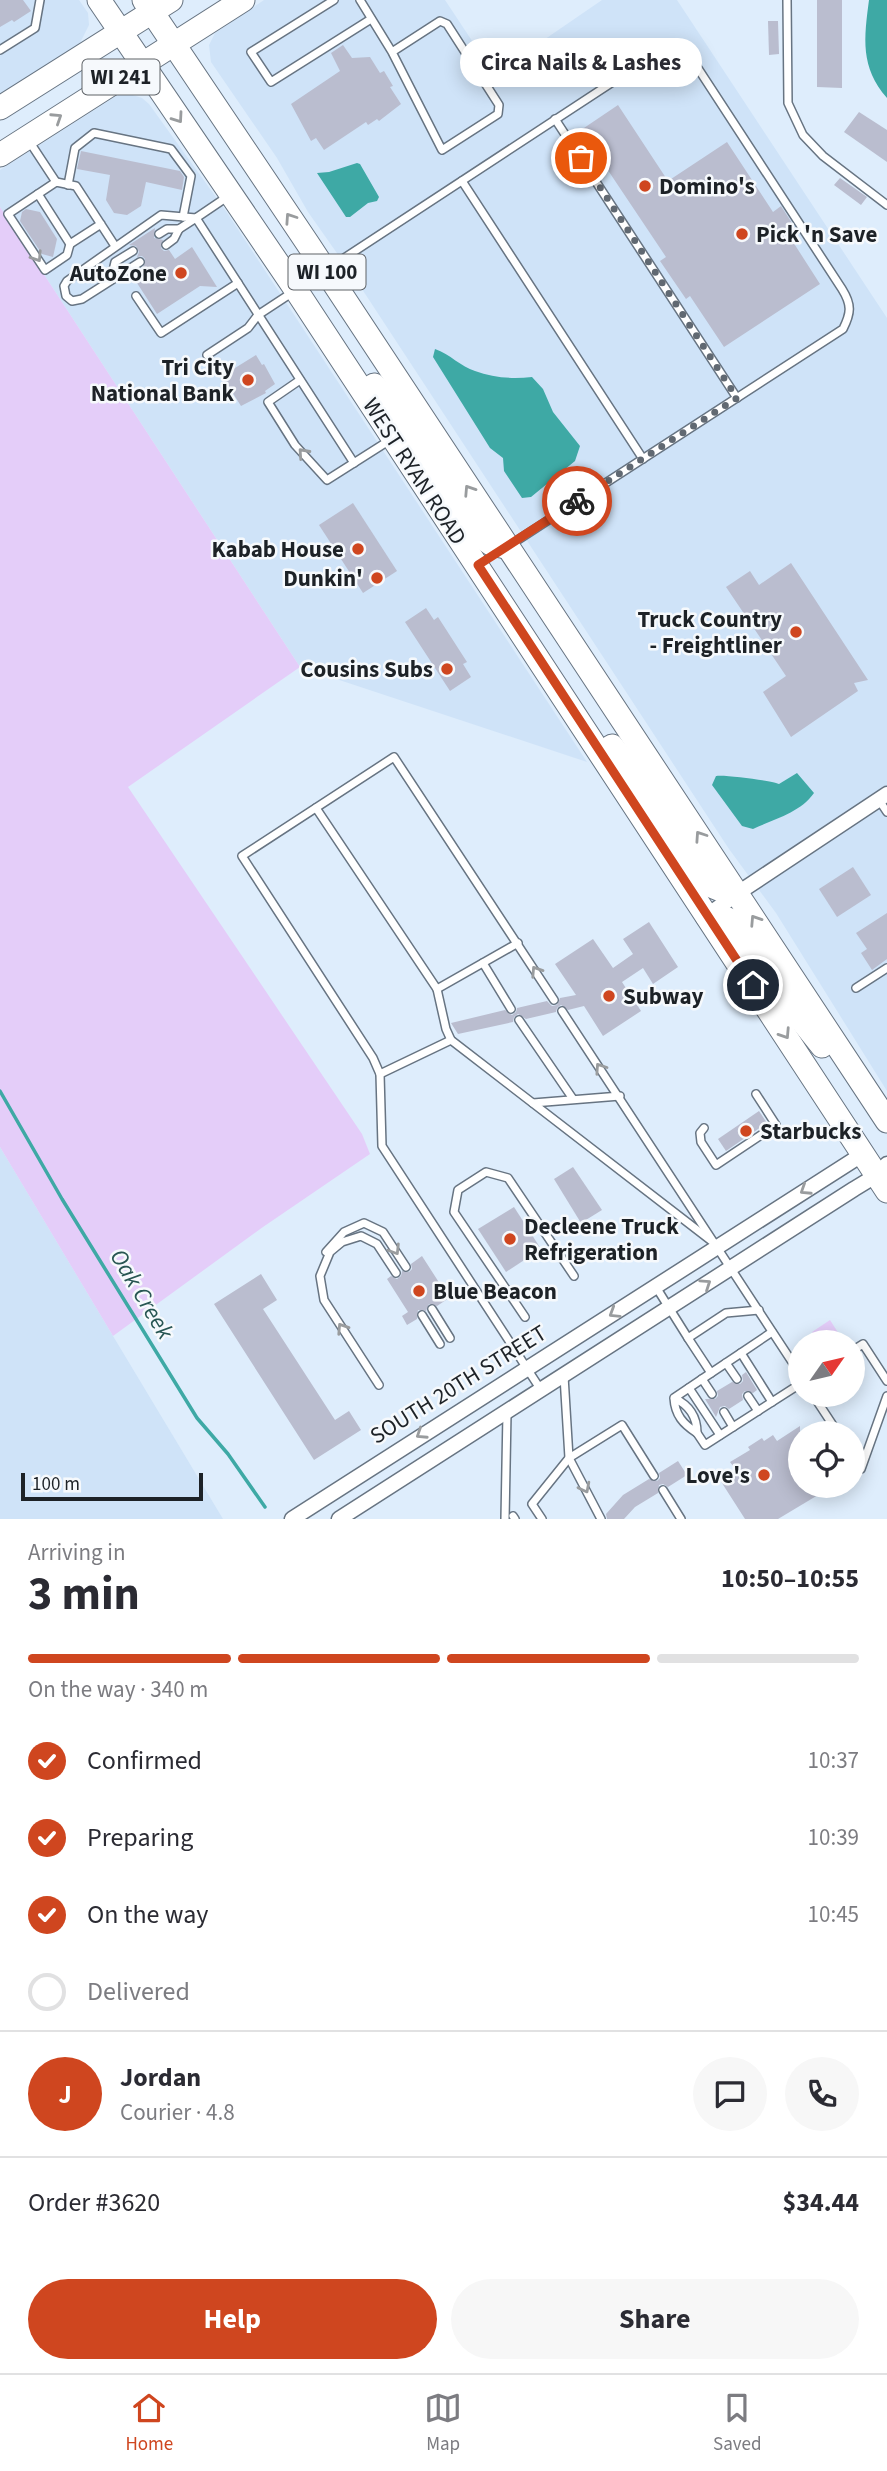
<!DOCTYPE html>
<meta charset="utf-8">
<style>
:root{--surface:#fff;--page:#f7f7f7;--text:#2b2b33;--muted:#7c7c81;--line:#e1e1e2;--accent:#cf461f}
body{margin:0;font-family:"Source Sans 3",sans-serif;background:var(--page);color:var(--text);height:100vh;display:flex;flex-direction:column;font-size:26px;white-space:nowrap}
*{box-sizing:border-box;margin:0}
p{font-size:23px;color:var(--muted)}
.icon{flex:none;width:38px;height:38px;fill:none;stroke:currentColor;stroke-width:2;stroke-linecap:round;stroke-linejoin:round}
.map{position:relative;height:1519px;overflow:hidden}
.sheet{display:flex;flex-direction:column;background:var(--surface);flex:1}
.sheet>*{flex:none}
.needle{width:46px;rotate:56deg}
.buttons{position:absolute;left:788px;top:1330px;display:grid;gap:14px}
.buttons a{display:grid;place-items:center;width:77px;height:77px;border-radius:50%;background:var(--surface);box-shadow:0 4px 18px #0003;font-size:35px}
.scale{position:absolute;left:21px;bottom:18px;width:182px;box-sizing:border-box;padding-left:7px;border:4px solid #1d2227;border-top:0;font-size:19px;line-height:24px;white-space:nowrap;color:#1d2227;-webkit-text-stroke:5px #f6f9fc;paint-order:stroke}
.pin{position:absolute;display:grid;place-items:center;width:60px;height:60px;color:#fff;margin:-30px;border:4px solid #fff;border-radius:50%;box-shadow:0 2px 7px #0007}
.courier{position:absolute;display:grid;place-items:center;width:70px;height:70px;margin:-35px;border:5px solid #cf461f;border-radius:50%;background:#fff;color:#222;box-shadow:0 2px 9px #0007}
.bubble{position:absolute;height:49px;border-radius:24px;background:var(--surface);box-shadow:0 4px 18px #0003;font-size:23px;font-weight:700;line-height:49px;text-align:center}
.head em{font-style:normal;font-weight:700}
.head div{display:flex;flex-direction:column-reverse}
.head{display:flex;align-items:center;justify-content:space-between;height:119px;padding:0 28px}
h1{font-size:46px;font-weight:700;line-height:52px}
.bar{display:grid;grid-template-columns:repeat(4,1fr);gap:10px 7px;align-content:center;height:84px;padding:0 28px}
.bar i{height:9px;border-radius:5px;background:var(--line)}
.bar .current{background:var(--accent)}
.bar p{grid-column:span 4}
.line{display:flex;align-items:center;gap:18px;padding:0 28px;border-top:2px solid var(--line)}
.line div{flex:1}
.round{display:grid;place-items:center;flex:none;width:74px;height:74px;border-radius:37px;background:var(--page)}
ol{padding:0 28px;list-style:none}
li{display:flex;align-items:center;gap:21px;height:77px}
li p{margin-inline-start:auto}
li .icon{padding:7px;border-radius:50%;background:var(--accent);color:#fff;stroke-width:4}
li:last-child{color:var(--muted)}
li i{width:38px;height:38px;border:4px solid var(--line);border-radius:50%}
.button{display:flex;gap:14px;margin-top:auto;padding:14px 28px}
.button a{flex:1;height:80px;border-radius:42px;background:var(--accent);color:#fff;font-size:28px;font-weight:700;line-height:80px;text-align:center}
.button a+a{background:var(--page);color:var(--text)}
.menu{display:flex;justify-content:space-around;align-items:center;height:98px;border-top:2px solid var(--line);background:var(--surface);font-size:19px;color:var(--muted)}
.menu a{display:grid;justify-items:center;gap:4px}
.menu .current{color:var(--accent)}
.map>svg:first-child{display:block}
</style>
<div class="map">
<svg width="887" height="1519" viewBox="0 0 887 1519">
<rect width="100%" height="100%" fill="#deedfc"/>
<!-- built -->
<g fill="#cfe3f8">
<polygon points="0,0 79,0 88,13 89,25 79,45 0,97"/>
<polygon points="264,0 445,0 494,74 602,0 677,0 887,318 887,1091 776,913 729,849 358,283 308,212 277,158 211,62 209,45 215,33"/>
<polygon points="126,93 142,98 149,104 226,211 587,762 300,667 0,207 0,170 118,95"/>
<polygon points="0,1147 113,1336 223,1519 0,1519"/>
</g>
<!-- green -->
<g fill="#e4cdf9">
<polygon points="0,207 300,667 128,787 362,1134 370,1154 263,1227 113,1336 0,1147"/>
<polygon points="830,1320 839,1334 827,1342 818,1342 812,1332"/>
</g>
<!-- water -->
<g fill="#3ea9a5">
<path d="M869 0H887V98C860 67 864 38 869 0Z"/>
<polygon points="357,163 360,164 379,197 377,201 368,203 350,217 346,217 317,173 329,172"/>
<path d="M435 349C450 354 461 367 475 371 493 378 513 379 532 377L543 389 553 412 580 446 575 461 531 497 522 498 504 471 503 458 490 448 433 357Z"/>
<path d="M797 773 814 793C800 813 774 819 753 829L742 826 712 785 716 776C722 774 774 781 779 784Z"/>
</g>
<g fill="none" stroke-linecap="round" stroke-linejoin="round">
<!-- stream -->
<polyline stroke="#3ea9a5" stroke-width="3.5" points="0,1091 62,1199 197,1418 228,1454 265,1507"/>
</g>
<!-- building -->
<g fill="#babdcf">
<polygon points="0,0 23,0 31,11 14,22 12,20 0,27"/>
<polygon points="817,0 842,0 842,88 817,87"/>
<polygon points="768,21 778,21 779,54 769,55"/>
<polygon points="343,45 352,58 370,57 380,73 384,71 393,86 390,87 401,104 379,121 377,119 368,125 366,122 324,150 316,138 311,141 291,104 340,71 331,53"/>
<polygon points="618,105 668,181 727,142 773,212 781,206 794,226 786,231 820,284 724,347 690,296 686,299 660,261 666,257 581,130"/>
<polygon points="859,112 887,130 887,162 844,132"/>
<polygon points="81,151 180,171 184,177 182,190 146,182 141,206 127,215 114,213 106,200 110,175 77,169"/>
<polygon points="840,178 867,197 861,205 834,185"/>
<polygon points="26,209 40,212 57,239 53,257 42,254 20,221 22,212"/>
<polygon points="155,228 154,238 163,240 161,248 164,251 169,250 175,259 192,247 217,287 200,286 157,314 137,283 149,276 143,267 145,259 142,256 137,257 139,252 136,246 129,245"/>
<polygon points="256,355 262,365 264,364 275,384 265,391 266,393 241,406 222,376"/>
<polygon points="353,503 397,571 363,593 319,525"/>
<polygon points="791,563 868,680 854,683 858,691 791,737 763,692 786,676 726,587 750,571 759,585"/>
<polygon points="426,608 434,620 438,617 467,662 463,664 471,677 450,691 405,622"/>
<polygon points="853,867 871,895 837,917 819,889"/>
<polygon points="887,913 887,959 872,970 861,953 867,949 856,933"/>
<polygon points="649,922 678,967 653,984 643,968 622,982 641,1011 603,1036 584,1006 568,1010 561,1005 557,1008 556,1012 526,1019 518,1014 514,1017 513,1022 458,1034 451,1023 505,1010 512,1015 516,1012 517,1008 547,1001 552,1006 557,1005 560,998 576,995 555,964 593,939 613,968 633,954 623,939"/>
<polygon points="759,1111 767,1123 726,1151 718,1139"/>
<polygon points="573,1167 602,1210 581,1223 554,1179"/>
<polygon points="514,1207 541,1249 506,1272 478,1229"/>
<polygon points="422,1256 449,1298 437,1306 429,1304 426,1311 418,1310 417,1319 407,1325 402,1316 408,1312 387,1279 391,1276 397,1279 401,1276 402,1271 409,1272 412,1269 411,1264"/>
<polygon points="261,1274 277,1300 263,1309 335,1420 349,1411 361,1430 314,1460 214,1304"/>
<polygon points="746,1372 757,1390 753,1393 745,1391 742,1394 743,1400 729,1409 725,1406 720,1407 716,1417 705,1399 715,1399 718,1396 717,1391 732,1382 740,1384 743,1381 742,1375"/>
<polygon points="800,1426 800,1486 833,1486 778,1519 745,1519 720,1480 736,1470 730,1462 750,1450 748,1447 762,1438 764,1441 773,1435 777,1441"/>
<polygon points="678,1461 687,1475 668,1487 663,1484 659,1485 658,1493 635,1507 624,1519 607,1519 606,1514 623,1495 649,1479 657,1481 660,1478 659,1473"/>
</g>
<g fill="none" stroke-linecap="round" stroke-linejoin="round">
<!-- lane casing -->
<g stroke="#677482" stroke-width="10">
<g id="lane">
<polyline points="334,0 251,52 271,82 371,19"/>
<polyline points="360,0 392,52 442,150 498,114 499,105 447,24 440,21 392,52"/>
<polyline points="787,0 788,103 803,135 823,156 887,205"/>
<polyline points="0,50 35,28 40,0"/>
<polyline points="555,119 737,398"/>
<polyline points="29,141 56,182"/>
<polyline points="462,181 643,459"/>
<polyline points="68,185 75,148 94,133 171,149 191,176 183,217"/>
<polyline points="38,194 8,214 45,270 67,255 70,244"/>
<polyline points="101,224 70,244 38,194 56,182 76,186 115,246"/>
<polyline points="159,234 167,229 179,229"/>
<polyline points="166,245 174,239 179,229 196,218 354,463"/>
<polyline points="140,262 82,299 72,301 66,296 64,286 67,281 161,215 196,218 227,197"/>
<path d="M329 268 663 49 671 46 686 50 842 289C852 305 851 313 843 329L510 545"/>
<polyline points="111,279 115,262 133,251"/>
<polyline points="136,296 161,333 238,283"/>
<polyline points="207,355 248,328 258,315 293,292"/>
<polyline points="300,380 268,402 295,445 327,480 390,440"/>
<polyline points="879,800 887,812"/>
<polyline points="316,808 437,989 446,1029 451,1040 718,1246"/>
<polyline points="483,963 511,1009"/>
<polyline points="856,988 887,968"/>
<polyline points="437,989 518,943"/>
<polyline points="562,1011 800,1374"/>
<polyline points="519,1020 573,1099"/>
<polyline points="380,1074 451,1040"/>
<polyline points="533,1103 620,1096"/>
<polyline points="704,1128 700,1133 701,1142 716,1165 776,1125 756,1094"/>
<polyline points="326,1252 344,1232 364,1223 383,1232 406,1267"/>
<polyline points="656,1287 688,1338 726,1313 759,1310"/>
<polyline points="432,1309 450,1338"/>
<polyline points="422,1315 440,1344"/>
<polyline points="525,1317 454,1212 458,1190 486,1172 508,1178 574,1276"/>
<polyline points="772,1332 741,1353 772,1402"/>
<polyline points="852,1351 863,1344 887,1381"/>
<polyline points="726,1363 737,1379"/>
<polyline points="711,1373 741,1353"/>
<polyline points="702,1379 712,1394"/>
<polyline points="379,1385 324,1300 320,1276 330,1252 342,1242 361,1236 377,1244 396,1273"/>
<polyline points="689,1388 720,1435"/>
<polyline points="541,1390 382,1146 380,1074 373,1058 242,856 394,757 554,1000"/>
<polyline points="813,1395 838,1433"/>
<polyline points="748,1396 758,1411"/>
<path d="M674 1398C675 1415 683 1424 697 1433 697 1416 689 1405 674 1398L711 1373 688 1338"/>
<polyline points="724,1412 733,1427"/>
<polyline points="697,1433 705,1445 800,1384"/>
<polyline points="852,1455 861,1469 887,1396"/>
<polyline points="663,1490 681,1519"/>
<polyline points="513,1516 515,1519"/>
<polyline points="505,1519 507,1413"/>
<polyline points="542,1519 532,1504 569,1458 564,1376"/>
<polyline points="601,1519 569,1458 622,1425 654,1476"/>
</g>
</g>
<!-- street casing -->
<g stroke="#677482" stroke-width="17">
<g id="street">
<polyline points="708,915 738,893 887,794"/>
<polyline points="292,1519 863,1154"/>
<polyline points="339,1519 854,1189 877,1175 887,1164"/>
</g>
</g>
<!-- primary casing -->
<g stroke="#677482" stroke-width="25">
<g id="primary">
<polyline points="99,0 296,290 887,1191"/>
<polyline points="144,0 308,244 887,1121"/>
<polyline points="0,108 171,0"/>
<polyline points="0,155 243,0"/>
<polyline points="374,385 399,416 475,532 491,544 506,547"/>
<polyline points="612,746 639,779 711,886 723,891 738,893"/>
<polyline points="707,916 721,916 732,921 743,933 790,1006 822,1046"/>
</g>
</g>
<!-- lane -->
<use href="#lane" stroke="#fff" stroke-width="7"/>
<!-- street -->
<use href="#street" stroke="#fff" stroke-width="14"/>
<!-- primary -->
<use href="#primary" stroke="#fff" stroke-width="23"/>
</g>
<!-- one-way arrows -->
<defs><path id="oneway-chevron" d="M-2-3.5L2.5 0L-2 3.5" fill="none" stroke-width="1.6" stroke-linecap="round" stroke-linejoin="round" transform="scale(1.75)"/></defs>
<g stroke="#999c9e">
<use href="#oneway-chevron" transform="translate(57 118) rotate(-33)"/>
<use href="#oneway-chevron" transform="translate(178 118) rotate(55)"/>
<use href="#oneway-chevron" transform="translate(290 218) rotate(-124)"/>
<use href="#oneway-chevron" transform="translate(37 257) rotate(57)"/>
<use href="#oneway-chevron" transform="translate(303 453) rotate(-132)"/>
<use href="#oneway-chevron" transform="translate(469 490) rotate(-123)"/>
<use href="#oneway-chevron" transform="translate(700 836) rotate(-124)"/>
<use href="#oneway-chevron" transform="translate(755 920) rotate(-123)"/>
<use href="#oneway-chevron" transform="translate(536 971) rotate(-123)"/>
<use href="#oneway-chevron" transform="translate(785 1034) rotate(57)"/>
<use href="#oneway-chevron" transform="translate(600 1068) rotate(-124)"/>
<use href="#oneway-chevron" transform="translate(805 1190) rotate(147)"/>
<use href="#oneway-chevron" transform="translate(395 1250) rotate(58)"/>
<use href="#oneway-chevron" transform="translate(706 1284) rotate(-34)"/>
<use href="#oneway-chevron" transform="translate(614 1313) rotate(148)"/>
<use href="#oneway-chevron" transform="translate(342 1328) rotate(-123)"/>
<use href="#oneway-chevron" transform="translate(421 1434) rotate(147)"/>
<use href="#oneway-chevron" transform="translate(585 1488) rotate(63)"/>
</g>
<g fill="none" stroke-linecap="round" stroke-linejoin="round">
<!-- done -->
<polyline stroke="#616972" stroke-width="7" stroke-dasharray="0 12.6" points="577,501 737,398 581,158"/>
<!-- route -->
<polyline stroke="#cf461f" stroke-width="9" points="577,501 478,565 753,985"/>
</g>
<!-- markers -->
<g fill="#cf461f" stroke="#f6f9fc" stroke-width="2.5">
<circle cx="645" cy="186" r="7"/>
<circle cx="742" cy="234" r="7"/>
<circle cx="181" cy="273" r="7"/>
<circle cx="248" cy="380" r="7"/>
<circle cx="358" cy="549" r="7"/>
<circle cx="377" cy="578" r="7"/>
<circle cx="796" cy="632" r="7"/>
<circle cx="447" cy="669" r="7"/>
<circle cx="609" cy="996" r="7"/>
<circle cx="746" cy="1131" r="7"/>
<circle cx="510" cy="1239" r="7"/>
<circle cx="419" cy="1291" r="7"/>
<circle cx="764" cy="1475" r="7"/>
</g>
<g text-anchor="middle" stroke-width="5" stroke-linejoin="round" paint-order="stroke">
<!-- shield labels -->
<g fill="#f6f9fc" stroke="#5e6267" stroke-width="2">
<rect x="82.5" y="59.5" width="77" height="35" rx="5"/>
<rect x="288.5" y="254.5" width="77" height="35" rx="5"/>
</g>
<g font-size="21" font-weight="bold" fill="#1d2227">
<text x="121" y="84">WI 241</text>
<text x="327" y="279">WI 100</text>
</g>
<!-- poi labels -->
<g font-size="23" font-weight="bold" fill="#1d2227" stroke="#f6f9fc" text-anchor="end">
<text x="659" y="194" text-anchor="start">Domino's</text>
<text x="756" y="242" text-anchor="start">Pick 'n Save</text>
<text x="167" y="281">AutoZone</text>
<text x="234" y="375">Tri City<tspan x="234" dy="26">National Bank</tspan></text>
<text x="344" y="557">Kabab House</text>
<text x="363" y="586">Dunkin'</text>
<text x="782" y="627">Truck Country<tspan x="782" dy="26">- Freightliner</tspan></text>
<text x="433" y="677">Cousins Subs</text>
<text x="623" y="1004" text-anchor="start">Subway</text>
<text x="760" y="1139" text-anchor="start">Starbucks</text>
<text x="524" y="1234" text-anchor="start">Decleene Truck<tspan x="524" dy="26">Refrigeration</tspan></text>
<text x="433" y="1299" text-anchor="start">Blue Beacon</text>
<text x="750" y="1483">Love's</text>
</g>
<!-- street labels -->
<g font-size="23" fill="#1d2227" stroke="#f6f9fc">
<text transform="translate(415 471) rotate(57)" y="8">WEST RYAN ROAD</text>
<text transform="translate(458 1384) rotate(-32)" y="8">SOUTH 20TH STREET</text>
</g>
<!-- water labels -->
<g font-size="24" font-style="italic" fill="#285653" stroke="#f6f9fc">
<text transform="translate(142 1294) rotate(59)" y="8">Oak Creek</text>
</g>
</g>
</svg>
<div class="buttons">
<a><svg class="needle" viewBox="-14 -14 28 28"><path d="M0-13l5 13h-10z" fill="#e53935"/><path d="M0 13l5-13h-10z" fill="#7c7c81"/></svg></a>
<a><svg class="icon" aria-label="locate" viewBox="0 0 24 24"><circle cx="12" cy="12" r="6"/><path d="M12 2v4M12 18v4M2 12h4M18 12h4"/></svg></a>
</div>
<div class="scale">100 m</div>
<div class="pin" style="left:581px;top:158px;background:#ea580c"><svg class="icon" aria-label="bag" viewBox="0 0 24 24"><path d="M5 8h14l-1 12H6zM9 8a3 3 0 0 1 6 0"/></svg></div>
<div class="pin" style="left:753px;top:985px;background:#1f2937"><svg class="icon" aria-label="home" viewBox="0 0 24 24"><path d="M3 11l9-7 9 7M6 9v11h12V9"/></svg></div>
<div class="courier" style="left:577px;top:501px"><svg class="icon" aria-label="bike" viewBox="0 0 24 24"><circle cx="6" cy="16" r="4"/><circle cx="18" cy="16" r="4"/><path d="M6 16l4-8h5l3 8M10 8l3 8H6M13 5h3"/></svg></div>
<div class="bubble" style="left:460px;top:38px;width:242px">Circa Nails &amp; Lashes</div>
</div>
<section class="sheet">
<div class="head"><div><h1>3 min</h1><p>Arriving in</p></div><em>10:50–10:55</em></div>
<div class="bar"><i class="current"></i><i class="current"></i><i class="current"></i><i></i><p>On the way · 340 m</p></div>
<ol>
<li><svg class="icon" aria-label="check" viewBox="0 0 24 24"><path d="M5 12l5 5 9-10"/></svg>Confirmed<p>10:37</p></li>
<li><svg class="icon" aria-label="check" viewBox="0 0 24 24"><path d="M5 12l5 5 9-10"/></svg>Preparing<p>10:39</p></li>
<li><svg class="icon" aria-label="check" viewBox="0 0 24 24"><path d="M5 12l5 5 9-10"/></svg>On the way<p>10:45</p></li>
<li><i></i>Delivered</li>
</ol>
<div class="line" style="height:126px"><b class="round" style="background:var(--accent);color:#fff">J</b><div><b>Jordan</b><p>Courier · 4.8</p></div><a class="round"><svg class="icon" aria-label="chat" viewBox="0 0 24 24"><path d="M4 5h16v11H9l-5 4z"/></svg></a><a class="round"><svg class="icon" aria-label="phone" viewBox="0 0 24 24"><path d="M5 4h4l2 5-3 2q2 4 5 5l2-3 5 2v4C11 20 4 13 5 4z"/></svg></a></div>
<div class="line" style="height:91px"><div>Order #3620</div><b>$34.44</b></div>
<div class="button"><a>Help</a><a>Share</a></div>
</section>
<nav class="menu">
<a class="current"><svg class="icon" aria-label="home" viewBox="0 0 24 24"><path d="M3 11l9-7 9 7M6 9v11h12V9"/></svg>Home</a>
<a><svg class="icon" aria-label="map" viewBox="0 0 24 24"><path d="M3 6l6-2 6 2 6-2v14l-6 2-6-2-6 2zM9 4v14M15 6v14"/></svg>Map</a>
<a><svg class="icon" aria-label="saved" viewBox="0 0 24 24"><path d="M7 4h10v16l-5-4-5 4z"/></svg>Saved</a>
</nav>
